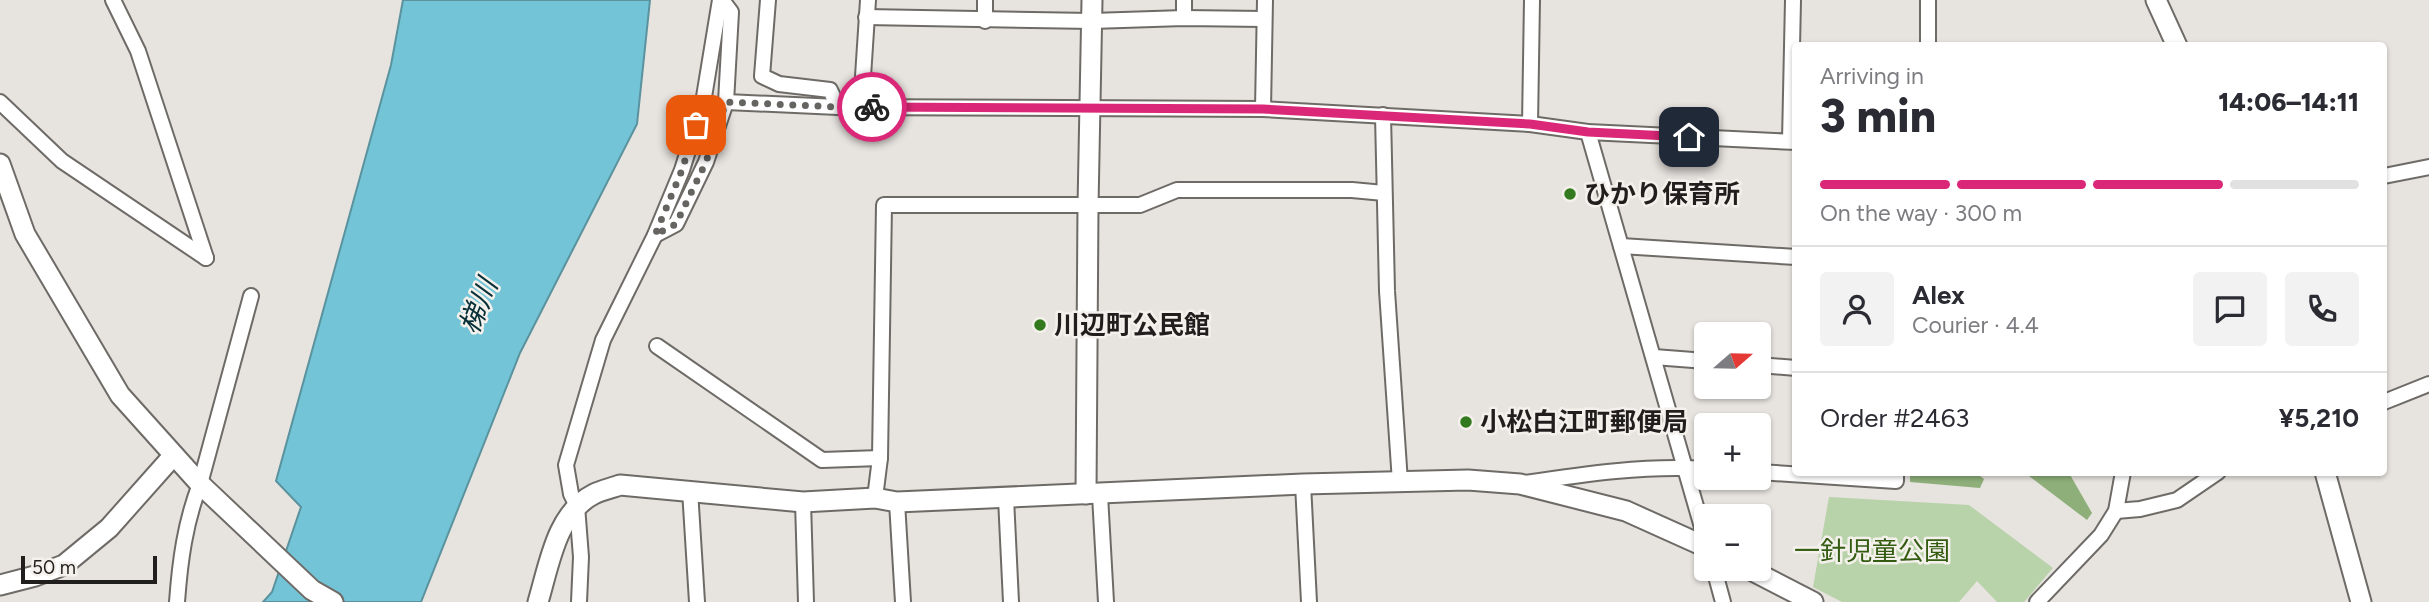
<!DOCTYPE html>
<meta charset="utf-8">
<style>
:root{--surface:#fff;--page:#f2f2f3;--text:#2b2b33;--muted:#7c7c81;--line:#e1e1e2;--accent:#db2777}
body{margin:0;font-family:Figtree,"Noto Sans JP",sans-serif;background:var(--page);color:var(--text);height:100vh;display:flex;flex-direction:column;font-size:26px;white-space:nowrap}
*{box-sizing:border-box;margin:0}
p{font-size:23px;color:var(--muted)}
.icon{flex:none;width:38px;height:38px;fill:none;stroke:currentColor;stroke-width:2;stroke-linecap:round;stroke-linejoin:round}
.map{position:relative;flex:1;overflow:hidden}
.side{position:absolute;left:1792px;top:42px;width:595px;height:434px;display:flex;flex-direction:column;background:var(--surface);border-radius:7px;box-shadow:0 2px 5px #0004}
.side>*{flex:none}
.needle{width:46px;rotate:70deg}
.fabs{position:absolute;left:1694px;top:322px;display:grid;gap:14px}
.fabs a{display:grid;place-items:center;width:77px;height:77px;border-radius:7px;background:var(--surface);box-shadow:0 2px 5px #0004;font-size:35px}
.scale{position:absolute;left:21px;bottom:18px;width:136px;box-sizing:border-box;padding-left:7px;border:4px solid #201f1d;border-top:0;font-size:19px;line-height:24px;white-space:nowrap;color:#201f1d;-webkit-text-stroke:5px #f4f1ec;paint-order:stroke}
.pin{position:absolute;display:grid;place-items:center;width:60px;height:60px;color:#fff;margin:-30px;border-radius:14px;box-shadow:0 4px 10px #0006}
.courier{position:absolute;display:grid;place-items:center;width:70px;height:70px;margin:-35px;border:5px solid #db2777;border-radius:50%;background:#fff;color:#222;box-shadow:0 2px 9px #0007}
.overview em{font-style:normal;font-weight:800}
.overview div{display:flex;flex-direction:column-reverse}
.overview{display:flex;align-items:center;justify-content:space-between;height:119px;padding:0 28px}
h1{font-size:46px;font-weight:800;line-height:52px}
.bar{display:grid;grid-template-columns:repeat(4,1fr);gap:10px 7px;align-content:center;height:84px;padding:0 28px}
.bar i{height:9px;border-radius:5px;background:var(--line)}
.bar .active{background:var(--accent)}
.bar p{grid-column:span 4}
.line{display:flex;align-items:center;gap:18px;padding:0 28px;border-top:2px solid var(--line)}
.line div{flex:1}
.round{display:grid;place-items:center;flex:none;width:74px;height:74px;border-radius:7px;background:var(--page)}
.map>svg:first-child{display:block}
</style>
<div class="map">
<svg width="2429" height="602" viewBox="0 0 2429 602">
<rect width="100%" height="100%" fill="#e7e3df"/>
<!-- green -->
<polygon fill="#b8d2a9" points="1829,497 1969,505 2053,568 2024,602 1997,602 1977,581 1959,602 1842,602 1813,587"/>
<!-- forest -->
<g fill="#8eaf7a">
<polygon points="1910,473 1976,473 1984,479 1980,488 1910,482"/>
<polygon points="2025,473 2069,473 2092,513 2087,520"/>
</g>
<!-- water -->
<polygon fill="#73c4d6" stroke="#5a929e" stroke-width="2" points="403,0 650,0 637,124 520,353 421,602 263,602 272,592 301,507 276,481 391,65"/>
<g fill="none" stroke-linecap="round" stroke-linejoin="round">
<!-- minor casing -->
<g stroke="#6e6b67" stroke-width="18">
<g id="minor">
<polyline points="113,0 138,51 206,258"/>
<polyline points="768,0 762,76 779,84 830,90 838,107"/>
<polyline points="866,17 1092,21 1184,18 1264,19"/>
<polyline points="1184,18 1184,0"/>
<polyline points="985,21 985,0"/>
<polyline points="1928,46 1928,0"/>
<polyline points="0,102 62,161 206,258"/>
<polyline points="726,102 838,107 1263,109 1530,124 1588,132 1796,142"/>
<polyline points="861,107 868,0"/>
<polyline points="1263,109 1265,0"/>
<polyline points="1383,115 1387,291 1400,482"/>
<polyline points="1530,124 1532,0"/>
<polyline points="1588,132 1706,541"/>
<polyline points="1790,141 1793,0"/>
<polyline points="2384,176 2429,167"/>
<polyline points="655,235 676,224 706,162 726,102 731,12 722,0"/>
<polyline points="1621,246 1796,257"/>
<polyline points="657,346 822,460 880,458"/>
<polyline points="1654,357 1706,361"/>
<polyline points="1759,365 1796,368"/>
<polyline points="2384,402 2429,384"/>
<polyline points="1759,472 1896,481 1896,472"/>
<path d="M1525 483C1585 474 1646 465 1706 469"/>
<polyline points="1303,484 1309,602"/>
<polyline points="690,490 697,602"/>
<polyline points="1100,495 1106,602"/>
<polyline points="875,498 880,458 884,205 1140,205 1177,190 1352,190 1384,193"/>
<polyline points="1006,498 1011,602"/>
<polyline points="803,502 806,602"/>
<polyline points="897,502 903,602"/>
<polyline points="2116,511 2140,509 2177,500 2218,472"/>
<polyline points="1714,569 1723,602"/>
<path d="M177 602C180 561 185 523 200 484L251 296"/>
<polyline points="579,602 581,557 577,506 571,494 566,465 603,340 655,235 682,170 703,103 720,0"/>
<polyline points="2037,602 2101,535 2116,511 2123,472"/>
</g>
</g>
<!-- tertiary casing -->
<g stroke="#6e6b67" stroke-width="23">
<g id="tertiary">
<polyline points="2156,0 2177,46"/>
<polyline points="0,164 25,234 120,395 200,484 312,590 333,602"/>
<polyline points="2325,472 2361,602"/>
<polyline points="1086,494 1088,206 1092,0"/>
<polyline points="1749,569 1813,602"/>
<polyline points="0,585 35,576 64,565 109,528 173,456"/>
<path d="M538 602C549 566 556 513 594 494 602 490 612 488 620 485L803 502 875 498 897 502 1303 484 1468 480 1520 484 1626 511 1706 547"/>
</g>
</g>
<!-- minor -->
<use href="#minor" stroke="#fff" stroke-width="14"/>
<!-- tertiary -->
<use href="#tertiary" stroke="#fff" stroke-width="19"/>
</g>
<g fill="none" stroke-linecap="round" stroke-linejoin="round">
<!-- done -->
<polyline stroke="#666461" stroke-width="7" stroke-dasharray="0 12.6" points="696,125 682,170 655,235 676,224 706,162 726,102 838,107 872,107"/>
<!-- route -->
<polyline stroke="#db2777" stroke-width="9" points="872,107 1263,109 1530,124 1588,132 1689,137"/>
</g>
<!-- markers -->
<g fill="#33791d" stroke="#f4f1ec" stroke-width="2.5">
<circle cx="1570" cy="194" r="7"/>
<circle cx="1040" cy="325" r="7"/>
<circle cx="1466" cy="422" r="7"/>
</g>
<g text-anchor="middle" stroke-width="5" stroke-linejoin="round" paint-order="stroke">
<!-- poi labels -->
<g font-size="26" font-weight="bold" fill="#201f1d" stroke="#f4f1ec" text-anchor="start">
<text x="1584" y="203">ひかり保育所</text>
<text x="1054" y="334">川辺町公民館</text>
<text x="1480" y="431">小松白江町郵便局</text>
</g>
<!-- park labels -->
<g font-size="26" fill="#335c10" stroke="#f4f1ec">
<text x="1872" y="560">一針児童公園</text>
</g>
<!-- water labels -->
<g font-size="28" font-style="italic" fill="#062f37" stroke="#f4f1ec">
<text transform="translate(478 306) rotate(-68)" y="10">梯川</text>
</g>
</g>
</svg>
<div class="fabs">
<a><svg class="needle" viewBox="-14 -14 28 28"><path d="M0-13l5 13h-10z" fill="#e53935"/><path d="M0 13l5-13h-10z" fill="#7c7c81"/></svg></a>
<a>+</a>
<a>−</a>
</div>
<div class="scale">50 m</div>
<div class="pin" style="left:696px;top:125px;background:#ea580c"><svg class="icon" aria-label="bag" viewBox="0 0 24 24"><path d="M5 8h14l-1 12H6zM9 8a3 3 0 0 1 6 0"/></svg></div>
<div class="pin" style="left:1689px;top:137px;background:#1f2937"><svg class="icon" aria-label="home" viewBox="0 0 24 24"><path d="M3 11l9-7 9 7M6 9v11h12V9"/></svg></div>
<div class="courier" style="left:872px;top:107px"><svg class="icon" aria-label="bike" viewBox="0 0 24 24"><circle cx="6" cy="16" r="4"/><circle cx="18" cy="16" r="4"/><path d="M6 16l4-8h5l3 8M10 8l3 8H6M13 5h3"/></svg></div>
<section class="side">
<div class="overview"><div><h1>3 min</h1><p>Arriving in</p></div><em>14:06–14:11</em></div>
<div class="bar"><i class="active"></i><i class="active"></i><i class="active"></i><i></i><p>On the way · 300 m</p></div>
<div class="line" style="height:126px"><a class="round"><svg class="icon" aria-label="person" viewBox="0 0 24 24"><circle cx="12" cy="8" r="4"/><path d="M4 21q1-7 8-7t8 7"/></svg></a><div><b>Alex</b><p>Courier · 4.4</p></div><a class="round"><svg class="icon" aria-label="chat" viewBox="0 0 24 24"><path d="M4 5h16v11H9l-5 4z"/></svg></a><a class="round"><svg class="icon" aria-label="phone" viewBox="0 0 24 24"><path d="M5 4h4l2 5-3 2q2 4 5 5l2-3 5 2v4C11 20 4 13 5 4z"/></svg></a></div>
<div class="line" style="height:91px"><div>Order #2463</div><b>¥5,210</b></div>
</section>
</div>
